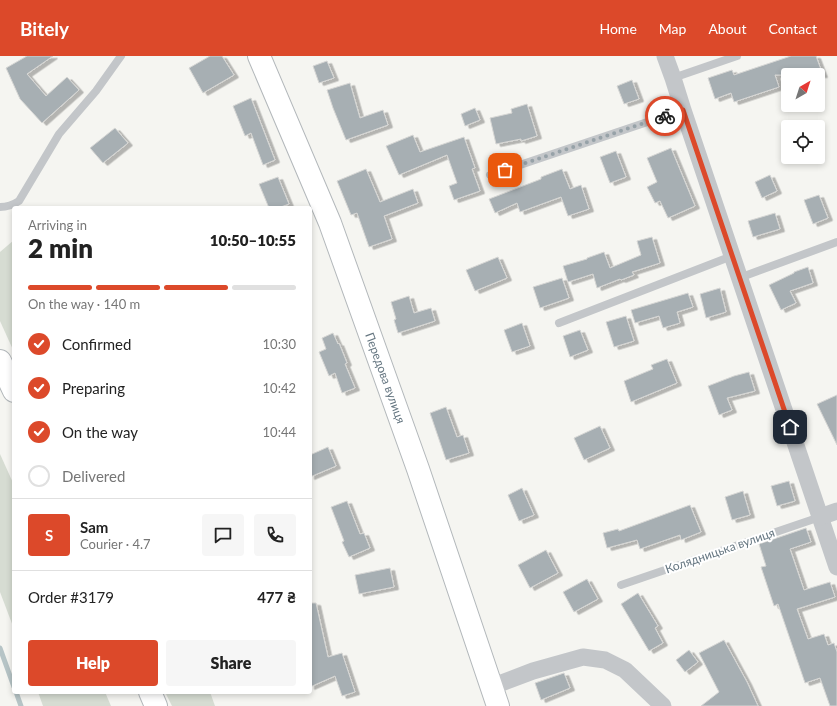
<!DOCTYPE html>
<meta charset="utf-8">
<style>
:root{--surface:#fff;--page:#f6f6f6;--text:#222;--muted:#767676;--line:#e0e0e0;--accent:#dc492a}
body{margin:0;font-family:Lato,sans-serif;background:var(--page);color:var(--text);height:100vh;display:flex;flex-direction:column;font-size:15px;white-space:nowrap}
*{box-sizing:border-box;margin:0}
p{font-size:13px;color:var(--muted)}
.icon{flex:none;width:22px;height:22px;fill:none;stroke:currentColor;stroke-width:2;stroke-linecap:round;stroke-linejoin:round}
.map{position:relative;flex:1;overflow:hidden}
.sheet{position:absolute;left:12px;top:150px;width:300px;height:488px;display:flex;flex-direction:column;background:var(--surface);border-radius:4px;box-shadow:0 2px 6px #0003}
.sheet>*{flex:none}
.needle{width:26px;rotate:39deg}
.controls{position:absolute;left:781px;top:12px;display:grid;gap:8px}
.controls a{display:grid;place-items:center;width:44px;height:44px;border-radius:4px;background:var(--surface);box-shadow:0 2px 6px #0003;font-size:20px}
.pin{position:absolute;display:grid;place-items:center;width:34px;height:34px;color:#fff;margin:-17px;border-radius:8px;box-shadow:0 2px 6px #0006}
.courier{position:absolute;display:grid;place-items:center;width:40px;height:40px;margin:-20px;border:3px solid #dc492a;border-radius:50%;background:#fff;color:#222;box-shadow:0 1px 5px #0007}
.overview em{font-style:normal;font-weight:800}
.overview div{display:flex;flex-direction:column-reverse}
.overview{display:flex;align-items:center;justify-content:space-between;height:68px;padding:0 16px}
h1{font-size:26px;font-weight:800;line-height:30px}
.bar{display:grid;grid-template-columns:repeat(4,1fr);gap:6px 4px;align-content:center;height:48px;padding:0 16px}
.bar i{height:5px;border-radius:3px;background:var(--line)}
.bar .selected{background:var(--accent)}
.bar p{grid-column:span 4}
.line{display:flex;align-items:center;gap:10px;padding:0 16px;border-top:1px solid var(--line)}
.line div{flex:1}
.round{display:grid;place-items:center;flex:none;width:42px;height:42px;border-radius:4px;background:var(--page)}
ol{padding:0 16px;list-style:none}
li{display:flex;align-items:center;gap:12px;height:44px}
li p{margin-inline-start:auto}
li .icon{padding:4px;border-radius:50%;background:var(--accent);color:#fff;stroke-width:4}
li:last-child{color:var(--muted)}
li i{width:22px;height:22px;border:2px solid var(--line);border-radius:50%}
.cta{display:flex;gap:8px;margin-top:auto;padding:8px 16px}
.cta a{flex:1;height:46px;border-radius:4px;background:var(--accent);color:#fff;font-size:16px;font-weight:800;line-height:46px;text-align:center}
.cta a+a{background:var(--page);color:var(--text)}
header{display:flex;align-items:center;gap:24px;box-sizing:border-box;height:56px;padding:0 20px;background:var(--accent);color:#fff}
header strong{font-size:19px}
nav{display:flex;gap:22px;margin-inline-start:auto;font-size:14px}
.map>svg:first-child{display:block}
</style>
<header>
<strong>Bitely</strong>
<nav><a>Home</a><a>Map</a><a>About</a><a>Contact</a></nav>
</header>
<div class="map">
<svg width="837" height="650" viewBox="0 0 837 650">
<defs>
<filter id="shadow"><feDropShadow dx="4.5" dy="2.5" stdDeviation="0" flood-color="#0004"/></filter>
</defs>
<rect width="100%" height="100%" fill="#f5f5f1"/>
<!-- green -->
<g fill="#d6dcd2">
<polygon points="14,184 14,296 0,265 0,196"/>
<polygon points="0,398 14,429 14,573 0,536"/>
<polygon points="38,636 105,636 111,650 43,650"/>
<polygon points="165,636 210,636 215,650 172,650"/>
</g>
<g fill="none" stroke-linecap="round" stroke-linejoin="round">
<!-- stream -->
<g stroke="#b6c4c6" stroke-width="5">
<polyline points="0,592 14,631"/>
<polyline points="16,636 21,650"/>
</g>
</g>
<!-- building -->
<g fill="#a7afb3" stroke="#d6d6d4" filter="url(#shadow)">
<polygon points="27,0 53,0 27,18 46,40 67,21 79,34 42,67 20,43 6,12"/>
<polygon points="210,0 222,0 234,19 203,37 189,12"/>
<polygon points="791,0 816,0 823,19 775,19 779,31 734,46 731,37 715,43 708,22 732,14 734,19"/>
<polygon points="327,5 334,22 319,27 313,10"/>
<polygon points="632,24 639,43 624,48 617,30"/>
<polygon points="350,27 360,62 383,54 388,69 346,84 333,52 327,34"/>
<polygon points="251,42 275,104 263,109 251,77 245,80 233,50"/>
<polygon points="527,48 537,80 521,85 521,83 496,88 490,62 512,57 511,53"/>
<polygon points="475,52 480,64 465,70 461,58"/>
<polygon points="115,72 128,87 103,107 90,92"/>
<polygon points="413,79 420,96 464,81 475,112 472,113 480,135 454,144 449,130 457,127 447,99 399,119 386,90"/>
<polygon points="671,92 695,150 668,162 660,145 655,147 647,131 657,126 647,102"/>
<polygon points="616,95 626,121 610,127 600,101"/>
<polygon points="366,113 380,146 413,133 418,147 384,160 392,183 369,191 357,157 351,159 337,125"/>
<polygon points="562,113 570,133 581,129 589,153 568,160 561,141 520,156 517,147 495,157 489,143 541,123 541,121"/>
<polygon points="770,119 777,135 762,142 755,126"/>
<polygon points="278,121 289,148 278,152 269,152 259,128"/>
<polygon points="819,139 828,162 813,168 804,144"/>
<polygon points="775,157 780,173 753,181 748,165"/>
<polygon points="652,181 660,207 632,216 634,219 621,224 620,223 597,232 593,218 568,226 563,210 587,203 587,202 604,196 610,212 641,199 637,185"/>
<polygon points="498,201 507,222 475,235 466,214"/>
<polygon points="808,211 813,227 790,235 796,247 781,254 769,229 794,217 794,216"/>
<polygon points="562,222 569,242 540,252 533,231"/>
<polygon points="720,232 726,256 706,262 700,238"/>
<polygon points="688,237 693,251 677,256 680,267 663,272 659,260 635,267 631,254"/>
<polygon points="409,240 414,257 431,252 435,265 398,277 394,264 396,263 391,246"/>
<polygon points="626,260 634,285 614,291 606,266"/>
<polygon points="522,267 530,290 512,296 504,274"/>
<polygon points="580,274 588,294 570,301 563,280"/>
<polygon points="333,277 338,288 339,287 347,307 345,308 355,332 342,337 335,317 329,320 319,296 326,293 322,282"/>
<polygon points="667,303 677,327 631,346 624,325 653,313 651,309"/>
<polygon points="749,316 755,335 727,342 732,354 719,359 708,330 734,320"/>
<polygon points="837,339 837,389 817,348"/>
<polygon points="446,351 457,381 463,379 469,397 446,404 430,357"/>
<polygon points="600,370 610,392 584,404 574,382"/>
<polygon points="328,391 336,410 310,421 310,399"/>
<polygon points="789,425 795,445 777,450 771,430"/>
<polygon points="522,432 534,459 519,465 508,439"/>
<polygon points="743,435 750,459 732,464 725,441"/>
<polygon points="347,445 360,478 364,477 370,492 349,501 342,486 344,485 331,451"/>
<polygon points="690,449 701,476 681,484 680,479 640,493 637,484 607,492 603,477 618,473 619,475"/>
<polygon points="806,472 811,486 790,493 804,534 830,526 835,541 797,553 808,583 824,578 828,589 834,587 837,596 837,650 830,650 820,622 805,627 778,548 774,550 761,511 766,510 759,488"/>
<polygon points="546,494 558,517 530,532 518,509"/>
<polygon points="390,512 394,531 359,538 355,519"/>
<polygon points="587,523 598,543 574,556 563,536"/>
<polygon points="638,537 658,570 655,572 663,587 649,595 621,548"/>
<polygon points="310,547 316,547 328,601 342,597 355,636 342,640 335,620 310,631"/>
<polygon points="724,584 747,626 758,650 701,650 719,636 699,597"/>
<polygon points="689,594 698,606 685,616 676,604"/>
<polygon points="564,617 570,632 541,644 535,627"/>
</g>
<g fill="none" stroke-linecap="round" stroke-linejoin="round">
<!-- secondary casing -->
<g stroke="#b3b8bb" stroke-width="24">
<polyline id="secondary" points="259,0 330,167 418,413 498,650"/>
</g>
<!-- primary casing -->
<g stroke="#b3b8bb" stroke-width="24">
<g id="primary">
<polyline points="0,305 14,335"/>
<polyline points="150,636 156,650"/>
</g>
</g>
<!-- lane -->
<g stroke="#c3c6c9" stroke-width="8">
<polyline points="673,22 737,0"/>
<polyline points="490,119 683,54"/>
<path d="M0 151C8 151 13 149 19 145L59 78 96 35 121 0"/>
<polyline points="739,222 837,186"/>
<polyline points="559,267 732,200"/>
<polyline points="621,529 820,461"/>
</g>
<!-- street -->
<g stroke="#c3c6c9" stroke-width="17">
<polyline points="665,0 673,22 683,54 837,511"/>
<polyline points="820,461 837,455"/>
<polyline points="491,631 533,615 583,601 605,604 625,614 663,650"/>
</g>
<!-- secondary -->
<use href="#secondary" stroke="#fff" stroke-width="22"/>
<!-- primary -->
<use href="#primary" stroke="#fff" stroke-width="22"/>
</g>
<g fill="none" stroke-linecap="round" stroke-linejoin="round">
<!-- done -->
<polyline stroke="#97a2a8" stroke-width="4" stroke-dasharray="0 7.2" points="505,114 665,60"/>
<!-- route -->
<polyline stroke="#dc492a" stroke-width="5" points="665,60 683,54 790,371"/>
</g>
<g text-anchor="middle" stroke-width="4" stroke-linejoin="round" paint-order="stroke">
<!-- street labels -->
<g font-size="12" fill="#657681" stroke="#fff">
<text transform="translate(385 322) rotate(70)" y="4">Передова вулиця</text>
<text transform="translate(720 495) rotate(-19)" y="4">Колядницька вулиця</text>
</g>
</g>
</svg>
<div class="controls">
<a><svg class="needle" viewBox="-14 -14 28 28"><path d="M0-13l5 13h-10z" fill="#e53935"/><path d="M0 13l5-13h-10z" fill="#767676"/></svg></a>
<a><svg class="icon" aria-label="locate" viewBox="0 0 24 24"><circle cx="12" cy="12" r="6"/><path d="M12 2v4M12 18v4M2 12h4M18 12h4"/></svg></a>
</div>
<div class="pin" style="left:505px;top:114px;background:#ea580c"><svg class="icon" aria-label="bag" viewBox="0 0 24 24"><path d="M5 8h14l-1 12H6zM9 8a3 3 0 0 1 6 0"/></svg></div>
<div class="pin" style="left:790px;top:371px;background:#1f2937"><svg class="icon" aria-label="home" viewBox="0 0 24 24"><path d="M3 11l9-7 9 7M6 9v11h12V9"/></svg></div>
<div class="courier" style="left:665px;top:60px"><svg class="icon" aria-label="bike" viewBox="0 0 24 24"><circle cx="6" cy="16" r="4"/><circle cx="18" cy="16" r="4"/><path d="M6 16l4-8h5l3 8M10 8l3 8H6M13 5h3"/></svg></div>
<section class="sheet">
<div class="overview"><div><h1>2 min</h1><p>Arriving in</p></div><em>10:50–10:55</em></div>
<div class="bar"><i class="selected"></i><i class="selected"></i><i class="selected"></i><i></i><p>On the way · 140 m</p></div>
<ol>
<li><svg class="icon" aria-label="check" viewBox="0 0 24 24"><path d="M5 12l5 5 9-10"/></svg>Confirmed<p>10:30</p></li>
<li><svg class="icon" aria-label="check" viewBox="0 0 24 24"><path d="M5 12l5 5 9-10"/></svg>Preparing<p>10:42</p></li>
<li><svg class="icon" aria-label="check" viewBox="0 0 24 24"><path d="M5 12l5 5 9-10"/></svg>On the way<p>10:44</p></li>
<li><i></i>Delivered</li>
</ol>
<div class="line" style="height:72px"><b class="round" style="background:var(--accent);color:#fff">S</b><div><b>Sam</b><p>Courier · 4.7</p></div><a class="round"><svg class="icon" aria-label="chat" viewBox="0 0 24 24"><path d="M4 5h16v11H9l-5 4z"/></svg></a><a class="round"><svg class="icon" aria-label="phone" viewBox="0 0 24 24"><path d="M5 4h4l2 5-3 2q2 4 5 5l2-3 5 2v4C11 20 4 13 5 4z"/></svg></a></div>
<div class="line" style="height:52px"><div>Order #3179</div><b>477 ₴</b></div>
<div class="cta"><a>Help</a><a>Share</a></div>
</section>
</div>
